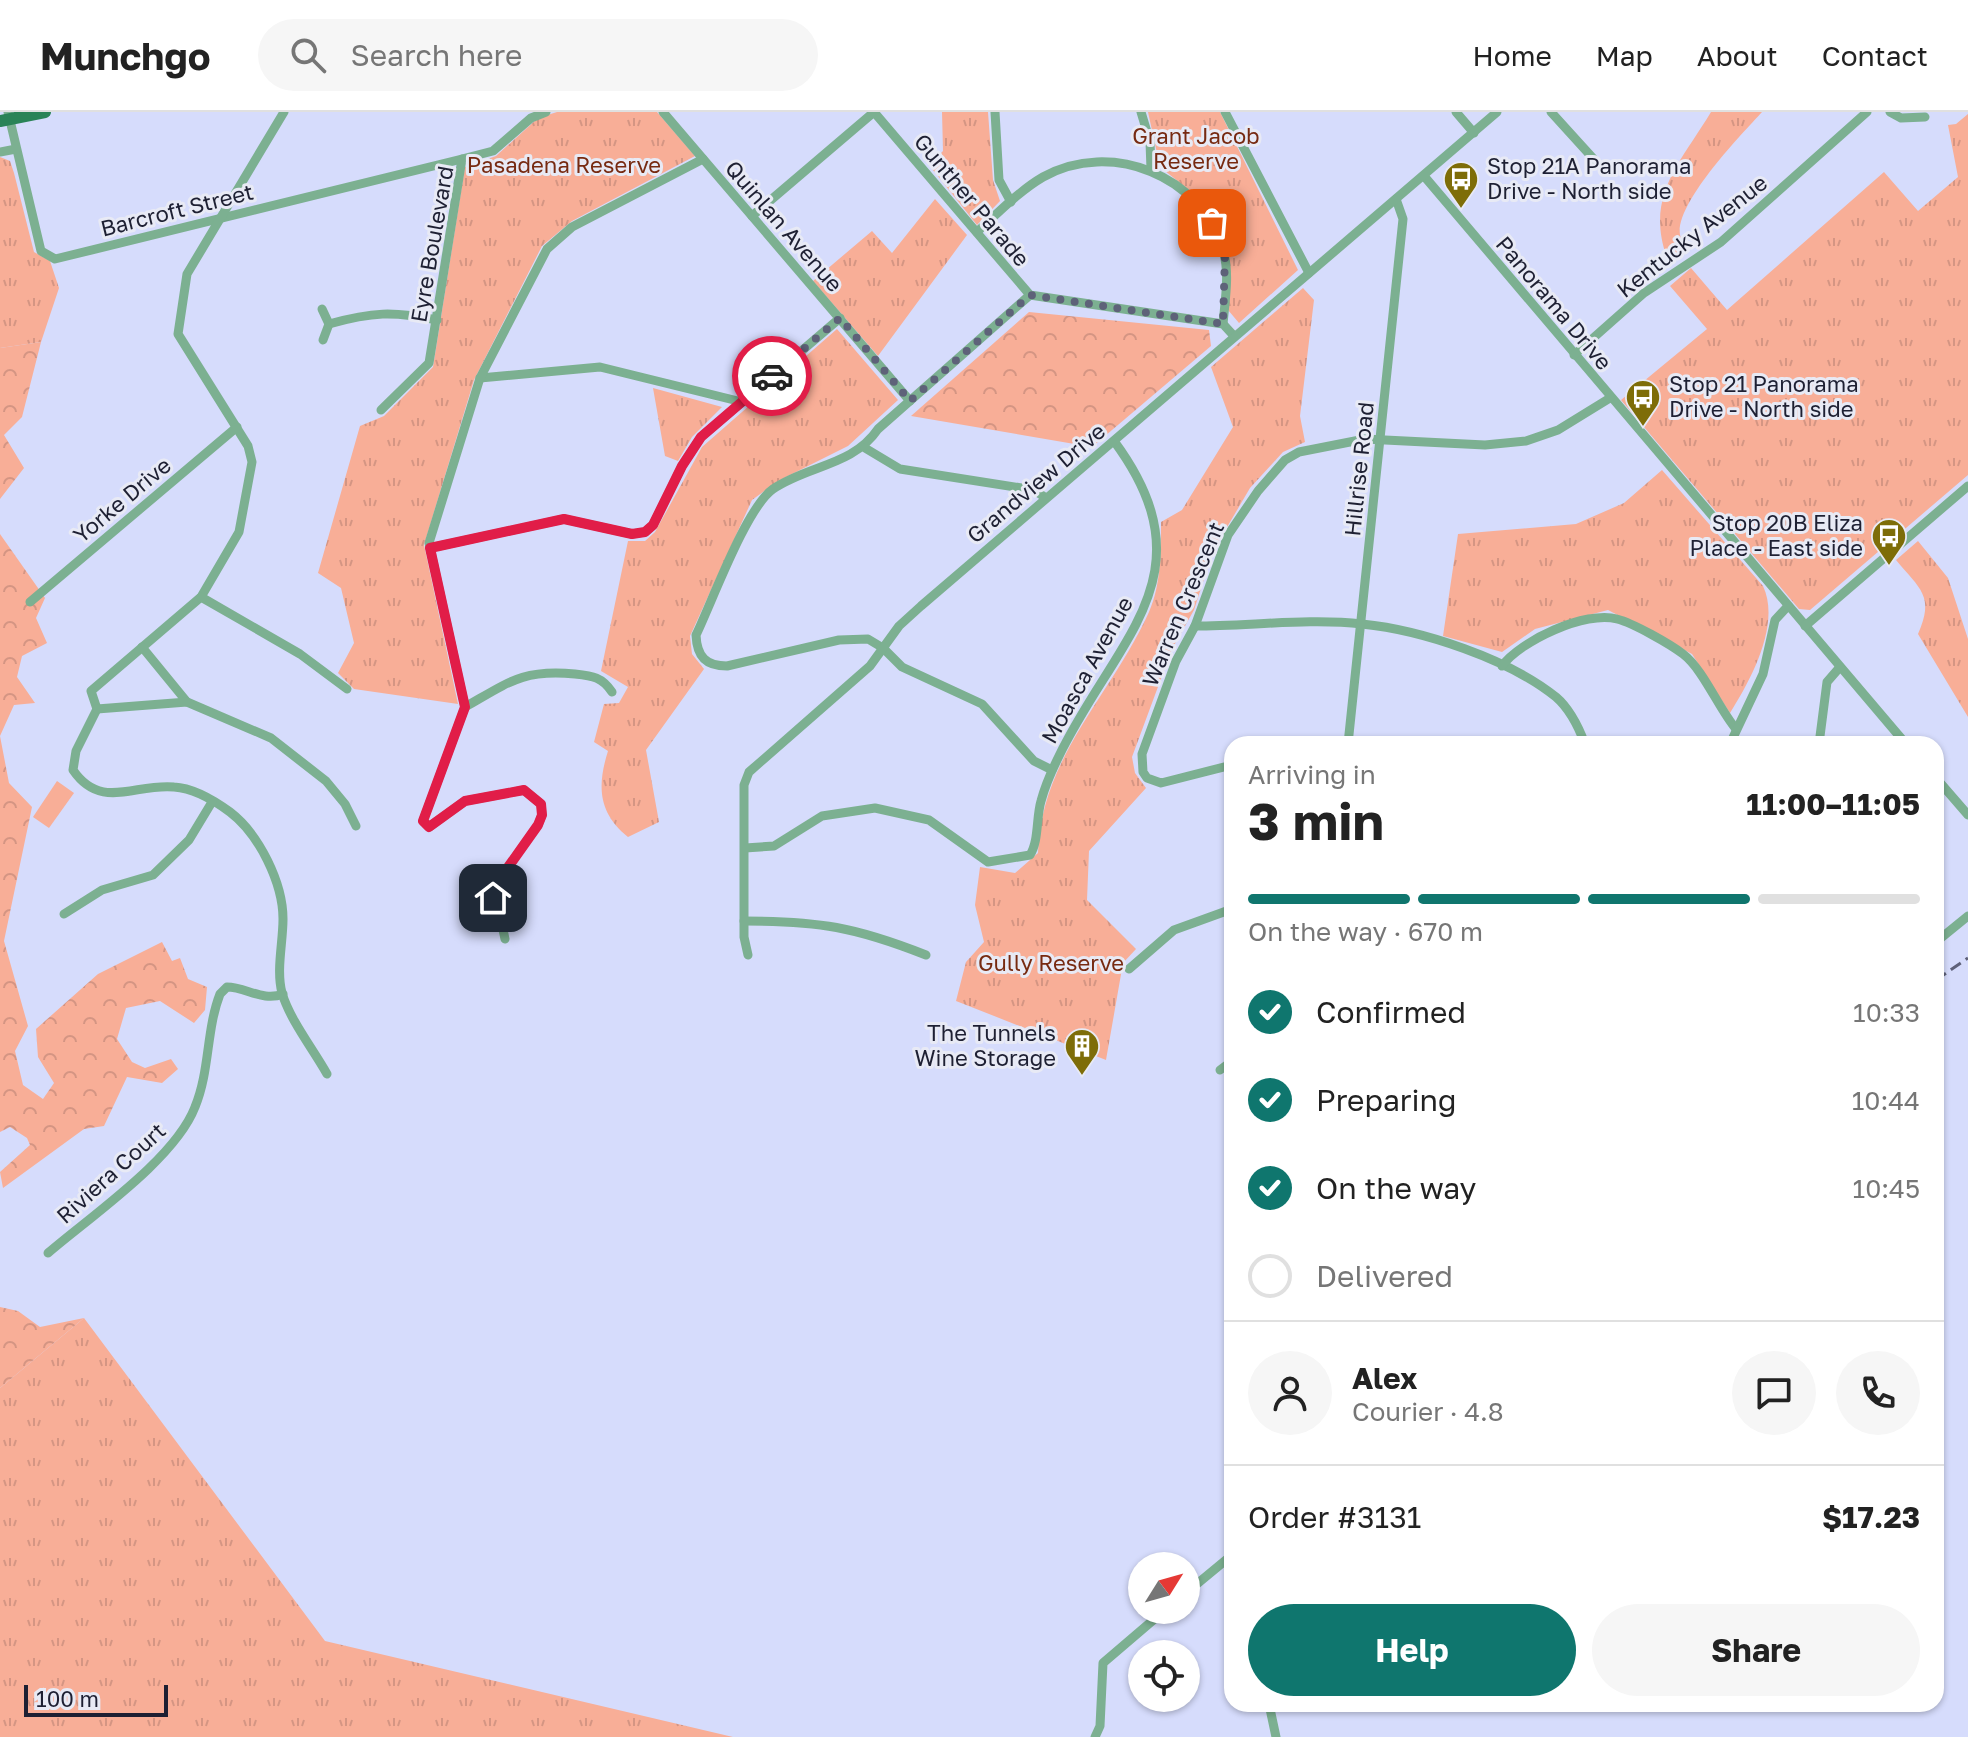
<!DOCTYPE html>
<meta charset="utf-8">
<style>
:root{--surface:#fff;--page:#f6f6f6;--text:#222;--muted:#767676;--line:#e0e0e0;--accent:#0f766e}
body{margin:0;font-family:"Golos Text",sans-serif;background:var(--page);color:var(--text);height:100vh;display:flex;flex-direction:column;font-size:30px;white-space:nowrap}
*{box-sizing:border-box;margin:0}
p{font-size:26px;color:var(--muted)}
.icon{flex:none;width:44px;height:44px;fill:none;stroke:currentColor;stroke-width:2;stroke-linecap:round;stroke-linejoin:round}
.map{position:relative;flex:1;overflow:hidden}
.side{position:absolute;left:1224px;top:624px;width:720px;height:976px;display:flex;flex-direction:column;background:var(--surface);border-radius:24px;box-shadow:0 2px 6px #0004}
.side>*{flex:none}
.needle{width:52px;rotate:53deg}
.controls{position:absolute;left:1128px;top:1440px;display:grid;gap:16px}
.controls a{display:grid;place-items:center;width:72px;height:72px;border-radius:50%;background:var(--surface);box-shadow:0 2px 6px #0004;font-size:40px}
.scale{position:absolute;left:24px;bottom:20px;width:144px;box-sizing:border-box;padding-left:8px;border:4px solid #1e2033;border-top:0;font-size:22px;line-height:28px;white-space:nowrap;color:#1e2033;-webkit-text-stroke:6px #e8eaf5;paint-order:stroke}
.pin{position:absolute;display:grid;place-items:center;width:68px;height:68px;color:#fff;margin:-34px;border-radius:16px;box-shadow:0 4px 12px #0006}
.courier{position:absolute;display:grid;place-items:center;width:80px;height:80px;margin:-40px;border:6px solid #e11d48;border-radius:50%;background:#fff;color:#222;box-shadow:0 2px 10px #0007}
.overview em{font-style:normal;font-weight:700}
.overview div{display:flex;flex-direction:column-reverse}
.overview{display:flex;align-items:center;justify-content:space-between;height:136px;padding:0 24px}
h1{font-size:52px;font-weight:700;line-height:60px}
.bar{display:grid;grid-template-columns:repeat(4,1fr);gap:12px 8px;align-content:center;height:96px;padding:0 24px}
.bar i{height:10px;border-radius:6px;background:var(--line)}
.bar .current{background:var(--accent)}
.bar p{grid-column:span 4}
.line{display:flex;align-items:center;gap:20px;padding:0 24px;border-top:2px solid var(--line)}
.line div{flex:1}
.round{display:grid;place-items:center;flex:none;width:84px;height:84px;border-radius:42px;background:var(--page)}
ol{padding:0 24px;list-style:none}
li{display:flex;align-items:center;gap:24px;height:88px}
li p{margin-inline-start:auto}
li .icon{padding:8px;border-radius:50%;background:var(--accent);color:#fff;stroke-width:4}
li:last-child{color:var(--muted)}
li i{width:44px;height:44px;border:4px solid var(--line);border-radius:50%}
.button{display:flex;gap:16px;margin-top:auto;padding:16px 24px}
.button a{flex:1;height:92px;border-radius:48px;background:var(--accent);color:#fff;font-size:32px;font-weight:700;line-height:92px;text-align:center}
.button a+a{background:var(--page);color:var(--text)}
header{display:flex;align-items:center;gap:48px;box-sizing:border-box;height:112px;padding:0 40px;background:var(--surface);border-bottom:2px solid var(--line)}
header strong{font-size:38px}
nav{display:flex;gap:44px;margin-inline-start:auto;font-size:28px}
.search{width:560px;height:72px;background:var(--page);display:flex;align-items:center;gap:20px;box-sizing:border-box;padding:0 28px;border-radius:44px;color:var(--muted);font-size:30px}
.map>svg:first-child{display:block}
</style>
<header>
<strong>Munchgo</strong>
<div class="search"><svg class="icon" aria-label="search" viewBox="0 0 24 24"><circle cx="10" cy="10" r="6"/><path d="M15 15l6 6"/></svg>Search here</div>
<nav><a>Home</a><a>Map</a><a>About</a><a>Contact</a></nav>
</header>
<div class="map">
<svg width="1968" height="1625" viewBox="0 0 1968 1625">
<defs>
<pattern id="grass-tufts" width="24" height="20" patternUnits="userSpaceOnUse" patternTransform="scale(2)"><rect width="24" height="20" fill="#f8ae97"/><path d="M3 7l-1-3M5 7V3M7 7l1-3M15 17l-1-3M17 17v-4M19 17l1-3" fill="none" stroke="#d49583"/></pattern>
<pattern id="forest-crowns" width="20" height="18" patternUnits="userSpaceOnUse" patternTransform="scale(2)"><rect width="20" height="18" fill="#f8ae97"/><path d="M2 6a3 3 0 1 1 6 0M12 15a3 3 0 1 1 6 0" fill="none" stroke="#d49583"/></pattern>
</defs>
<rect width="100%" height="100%" fill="#d6dcfc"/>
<!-- grass -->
<g fill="url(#grass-tufts)">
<polygon points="557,0 657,0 695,44 572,109 542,134 474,268 424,433 458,592 354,577 338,561 354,531 341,476 318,461 360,314 384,304 433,255 465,55 496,44 538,6"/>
<polygon points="942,0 988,0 993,68 1000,89 977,113 929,53 943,39"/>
<polygon points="1148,0 1220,0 1298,158 1239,211 1228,198 1229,140 1218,113 1194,82 1160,55"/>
<path d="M1711 0H1762C1741 23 1675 91 1680 123 1681 128 1685 135 1687 140L1669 151C1643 86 1679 53 1711 0Z"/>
<polygon points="1968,2 1968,363 1810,498 1799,497 1621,288 1707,217 1670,174 1691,156 1727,198 1884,60 1918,99 1958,65 1948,13 1956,12"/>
<polygon points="0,45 10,49 14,61 34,140 50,149 59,176 41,230 0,236"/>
<polygon points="935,87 967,123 878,244 813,169 872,119 892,141"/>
<path d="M1303 176 1314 188 1300 304 1305 330 1283 340 1250 376 1213 439 1194 498 1172 537 1132 645 1135 661 1146 676 1089 739 1087 788 1136 837 1123 851 1106 948 956 889 966 850 984 830 975 793 980 755 1015 761 1038 741C1041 645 1111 584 1149 500 1161 473 1161 440 1161 410L1182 398 1233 315 1211 255Z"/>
<path d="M837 217 898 288 848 334 778 369 752 388 690 524 692 542 704 557 646 638 659 710 628 725C598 701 597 674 608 639L594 630 604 592 619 591 628 575 601 559 628 429H645L655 420 702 335Z"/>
<polygon points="653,276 722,295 692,325 678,349 665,344"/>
<path d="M1662 358 1763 474C1781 512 1751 568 1730 601L1692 542 1608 498 1535 517 1502 540 1443 524 1458 422 1576 412 1624 391Z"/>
<path d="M1918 429 1948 466 1968 527V605L1918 522C1935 484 1920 477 1896 448Z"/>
<polygon points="84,1206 325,1529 733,1625 0,1625 0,1276"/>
</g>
<!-- forest -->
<g fill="url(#forest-crowns)">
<polygon points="1029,200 1209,218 1211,234 1092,335 911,304"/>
<polygon points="41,230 22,305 4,323 24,356 0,387 0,236"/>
<polygon points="0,422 45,486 36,506 47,531 22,544 17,565 35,591 14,593 0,624 9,671 32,695 4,829 28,914 15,939 23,973 43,987 54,971 38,945 36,917 98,862 162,830 172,849 180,846 188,867 207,875 205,898 194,911 160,889 126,896 117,927 132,950 145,956 171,947 178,957 162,971 127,965 104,1014 84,1017 3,1076 0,1060 30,1033 27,1026 10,1015 0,1020"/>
<polygon points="0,1195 18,1199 40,1215 84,1206 0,1276"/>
</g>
<!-- pitch -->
<polygon fill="#f8ae97" points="57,669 74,681 49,716 33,705"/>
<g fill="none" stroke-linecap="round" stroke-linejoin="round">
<!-- minor -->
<g stroke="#7cb091" stroke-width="9">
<polyline points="8,0 41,139 55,147 462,47"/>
<path d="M284 0 187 162 178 222 248 334 252 350 239 420 201 485 91 579 97 597 76 639 73 658C101 699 135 671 174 675 193 676 215 689 230 700 259 722 283 771 283 807 283 831 276 858 282 881 290 908 313 937 327 962"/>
<polyline points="663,0 910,289"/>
<polyline points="995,0 999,68 1011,90"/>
<polyline points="1141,0 1150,30 1151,57"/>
<polyline points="1225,0 1309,161"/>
<polyline points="1456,0 1474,21"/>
<polyline points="1551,0 1600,54"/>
<polyline points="1890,0 1901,6 1925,5"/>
<polyline points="0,40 16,37"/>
<polyline points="1424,64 1906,632"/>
<polyline points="752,104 874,0 1030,183 1223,212 1234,224"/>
<path d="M977 120C997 102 1019 79 1043 65 1111 27 1202 64 1223 138 1230 161 1225 188 1223 212"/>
<path d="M1030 183 878 317C853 354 808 353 773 377 746 396 712 490 696 523 697 545 706 554 727 554L839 528 868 527 883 536 902 555 982 592 1034 649 1052 658"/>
<polyline points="322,197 329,212 323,228"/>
<path d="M329 212C372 200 393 199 437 208"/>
<polyline points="1574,243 1644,181 1721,130 1867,0"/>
<polyline points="480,266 600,255 742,290"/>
<polyline points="381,298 429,251 462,47 493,39 531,6 546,0"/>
<polyline points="865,336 900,357 1034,378 1046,386"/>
<polyline points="430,436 564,407 632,422 645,420 653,413 682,354 701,325 840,206"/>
<polyline points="201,485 300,542 347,577"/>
<polyline points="30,490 237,315"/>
<path d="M1195 514C1249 514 1310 506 1362 512 1422 518 1509 547 1556 585 1570 597 1579 616 1585 632"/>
<polyline points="1805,514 1968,374"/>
<polyline points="142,535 187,590"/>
<path d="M1502 554C1520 529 1586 498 1617 507 1633 511 1670 532 1683 542 1703 557 1719 597 1736 617"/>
<path d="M465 595C509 570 523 557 575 562 593 564 602 565 612 580"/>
<polyline points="97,597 187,590 271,626 326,669 345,692 356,714"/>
<polyline points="1348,632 1403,107 1396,87"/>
<polyline points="1730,632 1763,562 1775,508 1788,494"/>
<polyline points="1819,632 1827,570 1840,555"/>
<polyline points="1232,653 1161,671 1147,666 1143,660 1142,642 1176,549 1195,514 1228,423 1258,379 1285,348 1299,340 1365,327 1485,333 1526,329 1558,318 1610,286"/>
<polyline points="1936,666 1968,703"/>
<path d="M745 736 774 734 822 704 875 696 929 708 988 750 1030 743C1039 729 1036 706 1041 689 1045 674 1052 658 1059 644 1116 526 1213 463 1114 329"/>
<polyline points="64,802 102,778 153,763 189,728 212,690"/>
<path d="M744 809C819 809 855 815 926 843"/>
<polyline points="505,827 494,775 538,713 542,703 541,692 524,678 465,689 429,715 423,709 465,595 429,431 480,266 547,137 572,115 703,47"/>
<polyline points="1936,830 1968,804"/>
<polyline points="748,843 744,825 744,673 749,660 870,554 899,514 921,494 1497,0"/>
<polyline points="1129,857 1174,818 1232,797"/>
<polyline points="1220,958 1232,949"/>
<path d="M48 1141C91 1104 175 1047 195 995 210 959 206 918 220 882L227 875C246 875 263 890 283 882"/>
<polyline points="1186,1481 1232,1443"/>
<polyline points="1269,1592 1276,1625"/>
<polyline points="1095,1625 1100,1614 1103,1551 1165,1498"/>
</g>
<!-- major -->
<polyline stroke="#2a8357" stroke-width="12" points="0,9 45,0"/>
<!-- rail -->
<polyline stroke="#5e6179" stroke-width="3" stroke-dasharray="12 6" stroke-linecap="butt" points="1936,868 1968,846"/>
</g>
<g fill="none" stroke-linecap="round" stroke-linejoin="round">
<!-- done -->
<polyline stroke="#5e6279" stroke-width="8" stroke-dasharray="0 14.4" points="772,264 840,206 910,289 1030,183 1223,212 1225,142 1212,111"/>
<!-- route -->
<polyline stroke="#e11d48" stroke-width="10" points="493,786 494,775 538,713 542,703 541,692 524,678 465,689 429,715 423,709 465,595 430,436 564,407 632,422 645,420 653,413 682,354 701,325 772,264"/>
</g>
<!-- icons -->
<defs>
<g id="bus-pin" transform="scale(1.8)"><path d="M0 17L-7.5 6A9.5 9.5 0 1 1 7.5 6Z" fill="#7e6d08" stroke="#e8eaf5"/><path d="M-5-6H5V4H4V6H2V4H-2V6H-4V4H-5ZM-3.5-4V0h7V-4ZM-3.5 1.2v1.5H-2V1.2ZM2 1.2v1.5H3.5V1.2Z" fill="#fff"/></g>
<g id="building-pin" transform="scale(1.8)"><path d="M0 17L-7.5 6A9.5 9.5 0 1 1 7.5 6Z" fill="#7e6d08" stroke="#e8eaf5"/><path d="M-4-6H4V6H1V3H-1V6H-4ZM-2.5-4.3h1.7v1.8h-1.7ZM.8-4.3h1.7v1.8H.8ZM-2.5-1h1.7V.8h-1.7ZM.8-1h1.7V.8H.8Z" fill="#fff"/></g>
</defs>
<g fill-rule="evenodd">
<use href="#bus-pin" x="1461" y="67"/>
<use href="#bus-pin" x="1643" y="285"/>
<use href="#bus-pin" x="1889" y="424"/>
<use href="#building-pin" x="1082" y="934"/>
</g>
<g text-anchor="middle" stroke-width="6" stroke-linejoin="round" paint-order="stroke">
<!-- park labels -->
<g font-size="22" fill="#772a11" stroke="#e8eaf5">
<text x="1196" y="32">Grant Jacob<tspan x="1196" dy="25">Reserve</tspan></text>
<text x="564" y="61">Pasadena Reserve</text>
<text x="1051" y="859">Gully Reserve</text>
</g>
<!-- poi labels -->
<g font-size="22" fill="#1e2033" stroke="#e8eaf5" text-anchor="start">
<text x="1487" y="62">Stop 21A Panorama<tspan x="1487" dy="25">Drive - North side</tspan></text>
<text x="1669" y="280">Stop 21 Panorama<tspan x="1669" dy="25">Drive - North side</tspan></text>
<text x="1863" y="419" text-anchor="end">Stop 20B Eliza<tspan x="1863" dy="25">Place - East side</tspan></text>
<text x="1056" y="929" text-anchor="end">The Tunnels<tspan x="1056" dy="25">Wine Storage</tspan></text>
</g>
<!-- street labels -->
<g font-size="22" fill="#1e2033" stroke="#e8eaf5">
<text transform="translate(972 88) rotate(50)" y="8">Gunther Parade</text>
<text transform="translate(177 98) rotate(-14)" y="8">Barcroft Street</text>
<text transform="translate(784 114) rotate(49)" y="8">Quinlan Avenue</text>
<text transform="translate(1692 124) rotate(-38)" y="8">Kentucky Avenue</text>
<text transform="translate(432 132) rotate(-80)" y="8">Eyre Boulevard</text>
<text transform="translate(1554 191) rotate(50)" y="8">Panorama Drive</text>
<text transform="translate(1359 357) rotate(-84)" y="8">Hillrise Road</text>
<text transform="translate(1036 371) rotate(-40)" y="8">Grandview Drive</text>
<text transform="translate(122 388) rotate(-40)" y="8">Yorke Drive</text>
<text transform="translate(1183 492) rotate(-67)" y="8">Warren Crescent</text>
<text transform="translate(1087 558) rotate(-61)" y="8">Moasca Avenue</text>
<text transform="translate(111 1061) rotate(-42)" y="8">Riviera Court</text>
</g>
</g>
</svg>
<div class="controls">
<a><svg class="needle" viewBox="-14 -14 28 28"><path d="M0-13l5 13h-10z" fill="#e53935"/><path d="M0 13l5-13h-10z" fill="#767676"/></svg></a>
<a><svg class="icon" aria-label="locate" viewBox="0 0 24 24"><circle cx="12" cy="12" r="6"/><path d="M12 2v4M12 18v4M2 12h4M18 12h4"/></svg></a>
</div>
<div class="scale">100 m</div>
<div class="pin" style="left:1212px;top:111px;background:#ea580c"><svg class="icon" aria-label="bag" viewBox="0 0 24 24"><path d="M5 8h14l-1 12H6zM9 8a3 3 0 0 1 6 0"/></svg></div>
<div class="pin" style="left:493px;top:786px;background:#1f2937"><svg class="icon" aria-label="home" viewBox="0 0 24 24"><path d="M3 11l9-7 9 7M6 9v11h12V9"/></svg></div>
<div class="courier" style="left:772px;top:264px"><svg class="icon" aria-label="car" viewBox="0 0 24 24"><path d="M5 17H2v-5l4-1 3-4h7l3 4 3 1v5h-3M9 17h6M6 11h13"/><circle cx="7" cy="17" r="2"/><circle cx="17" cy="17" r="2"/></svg></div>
<section class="side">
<div class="overview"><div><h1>3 min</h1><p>Arriving in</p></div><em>11:00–11:05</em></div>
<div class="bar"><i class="current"></i><i class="current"></i><i class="current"></i><i></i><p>On the way · 670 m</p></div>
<ol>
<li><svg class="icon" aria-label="check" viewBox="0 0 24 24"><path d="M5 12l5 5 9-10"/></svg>Confirmed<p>10:33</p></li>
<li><svg class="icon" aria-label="check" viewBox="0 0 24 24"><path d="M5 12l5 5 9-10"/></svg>Preparing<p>10:44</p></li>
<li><svg class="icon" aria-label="check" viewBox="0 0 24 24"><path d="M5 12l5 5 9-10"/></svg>On the way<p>10:45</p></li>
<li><i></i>Delivered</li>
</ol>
<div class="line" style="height:144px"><a class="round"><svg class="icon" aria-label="person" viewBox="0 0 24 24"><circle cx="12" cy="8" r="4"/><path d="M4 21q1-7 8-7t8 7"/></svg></a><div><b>Alex</b><p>Courier · 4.8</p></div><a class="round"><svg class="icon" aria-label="chat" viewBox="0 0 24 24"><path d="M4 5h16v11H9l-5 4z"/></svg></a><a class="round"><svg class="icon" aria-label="phone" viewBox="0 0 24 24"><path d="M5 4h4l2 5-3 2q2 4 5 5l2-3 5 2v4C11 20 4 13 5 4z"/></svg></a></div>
<div class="line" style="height:104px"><div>Order #3131</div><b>$17.23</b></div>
<div class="button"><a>Help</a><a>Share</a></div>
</section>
</div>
